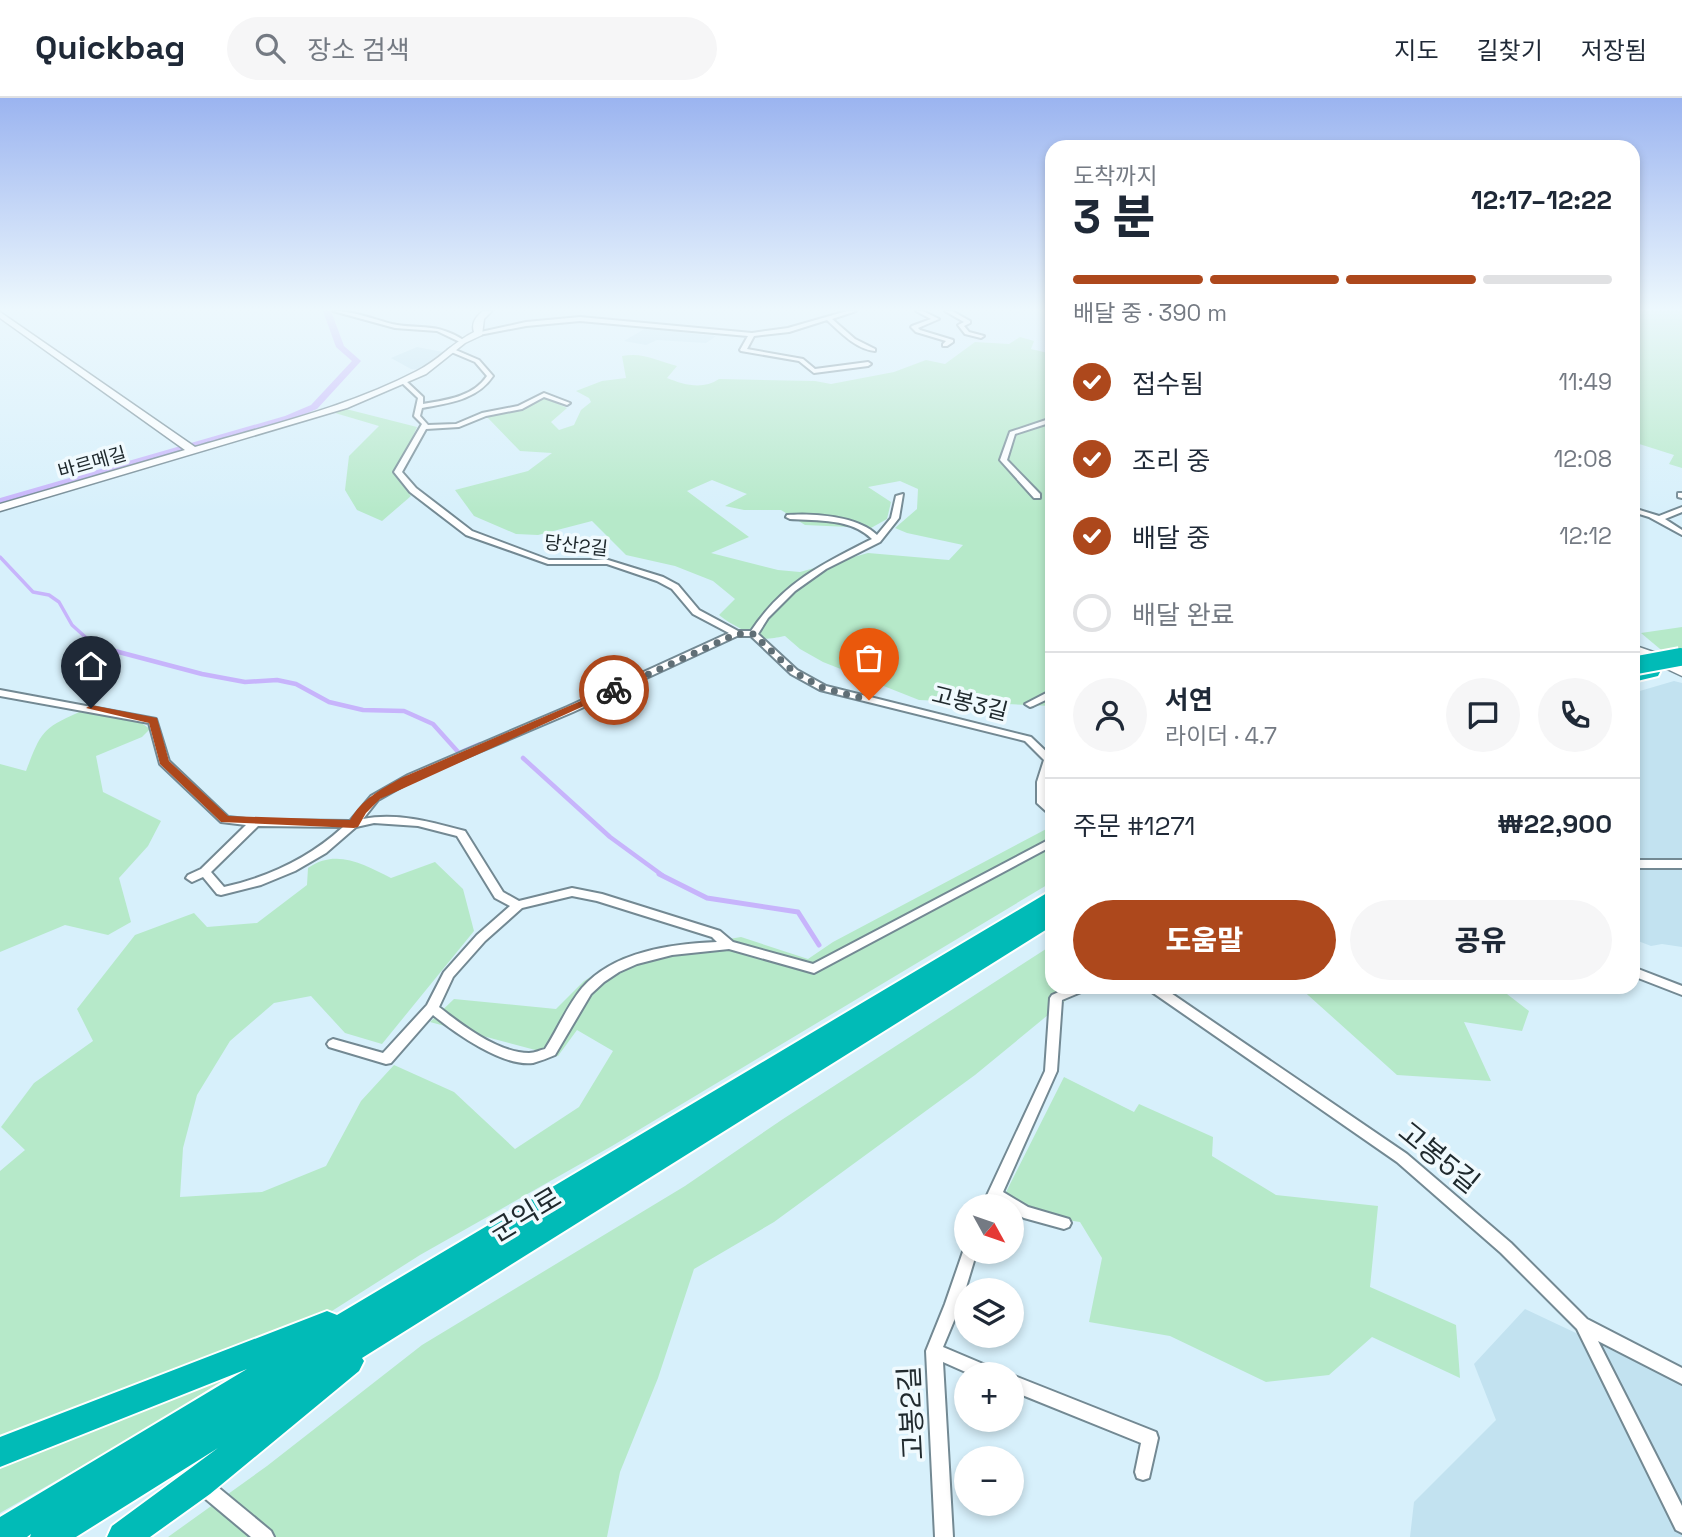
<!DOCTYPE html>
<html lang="ko">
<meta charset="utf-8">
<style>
:root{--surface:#fff;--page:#f6f6f7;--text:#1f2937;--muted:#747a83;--line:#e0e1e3;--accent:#ad481c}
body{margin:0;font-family:"Space Grotesk","Noto Sans KR",sans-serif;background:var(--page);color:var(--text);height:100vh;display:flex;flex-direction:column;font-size:26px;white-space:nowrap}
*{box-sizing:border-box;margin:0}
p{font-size:23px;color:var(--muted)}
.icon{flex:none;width:38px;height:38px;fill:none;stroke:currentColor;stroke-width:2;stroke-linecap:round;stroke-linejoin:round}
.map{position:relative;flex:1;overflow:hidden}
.side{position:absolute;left:1045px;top:42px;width:595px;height:854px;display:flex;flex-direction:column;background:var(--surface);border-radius:21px;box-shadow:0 4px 10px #0003}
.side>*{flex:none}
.needle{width:46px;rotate:130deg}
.controls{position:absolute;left:954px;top:1096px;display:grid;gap:14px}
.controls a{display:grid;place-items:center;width:70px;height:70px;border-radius:50%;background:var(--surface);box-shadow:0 4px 10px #0003;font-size:35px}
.pin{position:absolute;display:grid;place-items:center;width:60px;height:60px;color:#fff;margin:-72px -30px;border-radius:50% 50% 50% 0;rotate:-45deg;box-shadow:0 0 7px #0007}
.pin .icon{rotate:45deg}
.courier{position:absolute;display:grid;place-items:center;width:70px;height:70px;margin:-35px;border:5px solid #ad481c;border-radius:50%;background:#fff;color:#222;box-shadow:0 2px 9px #0007}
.headline em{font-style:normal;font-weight:800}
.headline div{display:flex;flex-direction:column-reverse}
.headline{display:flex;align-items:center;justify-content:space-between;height:119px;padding:0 28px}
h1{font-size:46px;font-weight:800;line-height:52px}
.bar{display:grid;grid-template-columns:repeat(4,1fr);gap:10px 7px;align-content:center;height:84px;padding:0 28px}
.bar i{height:9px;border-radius:5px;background:var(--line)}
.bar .current{background:var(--accent)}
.bar p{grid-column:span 4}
.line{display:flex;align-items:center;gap:18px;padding:0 28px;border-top:2px solid var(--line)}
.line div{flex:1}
.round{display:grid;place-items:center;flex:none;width:74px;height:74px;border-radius:37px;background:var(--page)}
ol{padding:0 28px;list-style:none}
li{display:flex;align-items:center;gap:21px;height:77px}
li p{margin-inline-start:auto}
li .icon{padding:7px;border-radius:50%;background:var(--accent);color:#fff;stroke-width:4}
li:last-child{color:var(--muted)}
li i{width:38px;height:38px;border:4px solid var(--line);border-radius:50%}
.primary-button{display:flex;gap:14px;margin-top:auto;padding:14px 28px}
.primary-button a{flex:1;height:80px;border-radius:42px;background:var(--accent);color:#fff;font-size:28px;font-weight:800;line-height:80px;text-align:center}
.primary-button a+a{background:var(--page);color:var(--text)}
header{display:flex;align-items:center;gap:42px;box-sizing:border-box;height:98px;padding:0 35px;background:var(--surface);border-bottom:2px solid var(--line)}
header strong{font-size:33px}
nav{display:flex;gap:38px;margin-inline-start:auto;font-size:24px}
.search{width:490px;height:63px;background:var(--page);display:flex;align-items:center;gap:18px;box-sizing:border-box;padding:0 24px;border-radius:38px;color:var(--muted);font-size:26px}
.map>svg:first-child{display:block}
</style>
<header>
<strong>Quickbag</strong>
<div class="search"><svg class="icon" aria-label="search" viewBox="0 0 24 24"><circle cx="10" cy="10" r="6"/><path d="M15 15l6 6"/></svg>장소 검색</div>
<nav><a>지도</a><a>길찾기</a><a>저장됨</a></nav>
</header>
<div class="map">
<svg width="1682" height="1439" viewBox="0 0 1682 1439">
<rect width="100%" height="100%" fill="#d7f0fb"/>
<!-- built -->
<g fill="#c2e2f0">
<polygon points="646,230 706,237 716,238 706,245 657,242 646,247 624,243"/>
<polygon points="417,249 443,254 420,272 411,271 391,260"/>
<polygon points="1674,583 1682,585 1682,849 1662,846 1651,848 1633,841 1633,595"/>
<polygon points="1525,1211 1682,1285 1682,1439 1410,1439 1414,1404 1496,1322 1474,1266"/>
</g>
<!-- green -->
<g fill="#b6e9c9" fill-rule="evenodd">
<polygon points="1633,213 1682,213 1682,370 1669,366 1674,357 1633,344"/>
<path d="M1020 239 1034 243 1031 251 1052 256V608L919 602 823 564 800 551 785 538C779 539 768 542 763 540 747 534 733 528 719 517L735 501 713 483 675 468 626 457 592 423 538 437 516 436 474 418 455 392 528 373 552 355 520 353 487 319 545 300 567 310 551 324 559 332 574 327 581 312 591 304 589 300 576 293 602 283 626 280 622 258C644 254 657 263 677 268L667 280C684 287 703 292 719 281L815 283 831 286 894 274 926 262 945 266 975 244 1009 246ZM712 382 747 396 725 408 744 412H781L805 427 871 430 887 421 891 404 868 389 900 383 918 391 917 411 895 430 907 435 963 447 949 462 868 455 800 474 778 472 711 455 749 439 687 393Z"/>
<polygon points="346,311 417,329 395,378 411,398 382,423 357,412 345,392 349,358 379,328 335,315"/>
<polygon points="1682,529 1682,554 1666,556 1641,535"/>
<path d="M84 612 137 622 150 631 142 639 96 658 103 694 161 723 148 748 119 780 131 824 108 837 65 827 0 854V666L26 673C42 631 43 630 84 612Z"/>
<path d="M1052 728V784L612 1048 420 1157 148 1330 0 1415V1073L25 1052 1 1029 34 985 93 943 77 911 135 837 194 815 207 829 257 825 307 787 308 770C337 750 364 767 391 780L435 764 463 791 474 833 382 946 345 935 311 898 274 905 230 943 197 997 183 1050 180 1099 262 1094 326 1068 361 1003 394 967 454 994 515 1051 579 1009 613 953 577 932 558 958 430 924 454 901 556 911 584 883 623 859 741 839 808 861 833 844Z"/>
<polygon points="1052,847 1052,889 1082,889 975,977 774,1124 694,1171 658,1280 620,1374 607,1439 168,1439 267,1368 422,1247 685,1088 783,1021"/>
<polygon points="1299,889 1498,889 1529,913 1522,933 1464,924 1491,983 1397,977"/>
<polygon points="1064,979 1134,1014 1139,1006 1213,1039 1212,1058 1276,1097 1378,1108 1370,1189 1456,1227 1460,1280 1372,1239 1329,1277 1266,1284 1170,1238 1089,1224 1102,1160 1080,1124 1012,1114 1012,1108 999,1108"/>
</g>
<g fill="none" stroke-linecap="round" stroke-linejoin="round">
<!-- stream-far2 -->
<polyline stroke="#c7b4fb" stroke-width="3.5" points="0,459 33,494 49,497 59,504 72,527 92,545"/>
<!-- stream-far1 -->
<g stroke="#c7b4fb" stroke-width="4.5">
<polyline points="90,543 96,548 202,576 245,584 277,582 296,586 329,604 363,612 404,613 433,626 459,655 480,646"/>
<polyline points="523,660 610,739 662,777"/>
</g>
<!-- stream -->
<polyline stroke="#c7b4fb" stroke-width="5" points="659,776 707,800 798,814 819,847"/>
<!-- canal -->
<polygon fill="#c7b4fb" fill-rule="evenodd" points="323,213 331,213 344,248 361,263 317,311 291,322 0,406 0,400 285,318 311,307 352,263 336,249"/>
<!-- street casing -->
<g stroke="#738993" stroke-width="4">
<g id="street">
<path d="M333 213C353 213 373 221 392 226 422 232 436 224 465 243L460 244 437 233 395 230Z"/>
<path d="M847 213H856L832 221 855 241 875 251V253C856 251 841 235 827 222L789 234 754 238 747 251 803 261 815 271 868 264 871 266 868 268 814 275 799 263 741 253 740 252 748 238 580 223 526 228 479 237 476 235 526 224 580 219 752 235 788 230Z"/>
<polygon points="916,213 923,213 939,221 918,230 920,232 953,242 953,244 947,248 943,248 943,246 946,243 916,234 911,229 912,228 931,221"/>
<polygon points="945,213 952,213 970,223 970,225 964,228 969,234 984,238 981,240 965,236 958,227 964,224"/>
<path d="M451 250 479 262 493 278C477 302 449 305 422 310L420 318 428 327 456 326 482 315 518 308 544 295 570 305 567 307 544 299 522 311 486 318 459 329 426 331 402 374 416 390 472 433 549 462H608L663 479 678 487 699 512 738 533H751C783 485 822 466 872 441 851 420 818 423 790 421L786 419 787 417C813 415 858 418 877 437L891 420 896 398 903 396 899 420 880 444 826 471 795 493 768 520 758 536 797 572 826 588 1031 639 1052 659V669L1047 684V704L1052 708V716L1048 715 1037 705V684L1044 662 1025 643 820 592 791 576 751 538H737L573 614 415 681 378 702 363 721C396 714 432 724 465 733L503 794 519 803 572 790 602 796 720 833 733 844 813 866 1052 740V748L814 875 729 851 672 857 637 866 619 874 604 884 591 896 555 957C548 960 540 963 533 965 503 969 455 935 433 917L391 965 386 966 329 949 327 946 329 943 333 941 383 955 427 907 444 874 477 837 510 808 495 800 457 738 418 728 374 725 356 729 326 755 295 773 261 787 221 797 217 796 203 779 192 784 186 780 188 777 201 771 246 727 221 724 160 666 149 625 0 598V592L156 621 169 663 228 719 255 722 350 723 371 698 408 677 567 609 729 535 693 516 672 491 657 483 607 466H548L466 437 410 394 394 374 422 326 414 318 418 300 401 284 406 283 423 299V306C446 302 473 299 487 278L475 264 449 253 448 252ZM258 728 343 729C309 760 269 779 224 789L211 774ZM572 798 597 803 712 839 717 844C672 846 614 853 582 890 567 908 558 931 545 951 540 952 535 955 529 955 498 955 462 927 439 909L453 879 485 843 522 810Z"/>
<polygon points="1052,320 1052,324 1015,336 1007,362 1040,396 1040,400 1034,400 1000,362 1010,334"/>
<polygon points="1678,395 1682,395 1682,400 1678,399"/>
<polygon points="1682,409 1682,414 1665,421 1682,432 1682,437 1649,419 1633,414 1633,410 1659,418"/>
<polygon points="1052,592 1052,599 1033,608 1030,609 1025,606"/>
<rect x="1633" y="762" width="49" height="8"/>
<polygon points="1633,869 1682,888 1682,897 1633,878"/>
<polygon points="1070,889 1088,889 1086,892 1062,902 1057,973 1003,1094 1028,1109 1069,1121 1071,1125 1069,1129 1064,1131 1024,1120 1012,1114 1012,1108 1001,1108 997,1105 996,1108 982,1108 1045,973 1050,900 1052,897"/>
<polygon points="1147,889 1162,889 1407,1056 1511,1145 1587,1221 1682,1270 1682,1286 1598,1243 1682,1408 1682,1435 1676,1432 1577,1231 1501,1155 1397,1064 1149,892"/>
<polygon points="965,1148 966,1153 977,1153 961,1206 943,1249 995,1271 997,1276 970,1276 943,1264 953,1439 935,1439 926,1253 945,1206"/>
<polygon points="1012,1277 1156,1334 1158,1340 1149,1380 1143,1382 1137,1380 1135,1374 1141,1345 1012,1293"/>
<polygon points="202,1378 208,1381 271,1433 274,1439 251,1439 196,1393 193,1387 196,1381"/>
</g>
</g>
<!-- secondary casing -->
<g stroke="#738993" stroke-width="3">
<g id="secondary">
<path d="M483 213H492L484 221 482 237 465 245 426 276 347 310 0 413V406L185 352 0 220V214L195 349C270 327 348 309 417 273 438 263 453 244 474 234 471 225 476 219 483 213Z"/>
<polygon points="1633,547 1665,558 1682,568 1682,578 1633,555"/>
</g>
</g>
<!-- highway casing -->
<g stroke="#fff" stroke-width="4">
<g id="highway">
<polygon points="1652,569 1658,570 1660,574 1658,578 1633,584 1633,574"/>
<polygon points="1052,792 1052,809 1045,813 1052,811 1052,828 362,1260 364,1263 359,1273 210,1396 150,1439 107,1439 112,1428 218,1350 76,1439 30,1439 31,1436 27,1439 0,1439 0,1419 247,1271 0,1369 0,1339 327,1213 337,1217"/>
</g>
</g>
<!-- street -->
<use href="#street" fill="#fff" fill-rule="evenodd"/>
<!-- secondary -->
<use href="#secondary" fill="#fff" fill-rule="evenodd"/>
<!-- highway -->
<use href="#highway" fill="#01bbb7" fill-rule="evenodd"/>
<!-- highway-bridge casing -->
<g stroke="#fff" stroke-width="22" stroke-linecap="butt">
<polyline id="highway-bridge" points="1637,567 1680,559"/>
</g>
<!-- highway-bridge -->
<use href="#highway-bridge" stroke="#01bbb7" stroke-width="18"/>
</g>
<!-- sky -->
<linearGradient id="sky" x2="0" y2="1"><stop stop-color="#9bb4f0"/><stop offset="0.51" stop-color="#edf8fd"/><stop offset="1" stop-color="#edf8fd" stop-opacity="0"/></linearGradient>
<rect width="1682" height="414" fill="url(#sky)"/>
<!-- route -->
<path fill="#ad481c" d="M611 590 619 592 380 701 366 715 358 729 354 730 221 724 160 666 149 625 86 610 91 607 157 620 169 663 228 718 350 722C362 701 380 692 401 680Z"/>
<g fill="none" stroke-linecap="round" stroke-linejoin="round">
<!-- done -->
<polyline stroke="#606f76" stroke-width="7" stroke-dasharray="0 12.6" points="614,592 736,536 753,536 794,574 823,590 869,602"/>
</g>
<g text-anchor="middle" stroke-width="7" stroke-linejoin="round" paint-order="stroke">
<!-- far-street labels -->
<g font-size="19" fill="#202a2e" stroke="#f0fafe">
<text transform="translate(92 364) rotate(-16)" y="7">바르메길</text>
<text transform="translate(576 447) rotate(6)" y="7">당산2길</text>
</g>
<!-- street labels -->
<g font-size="23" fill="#202a2e" stroke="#f0fafe">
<text transform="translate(970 605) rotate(14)" y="8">고봉3길</text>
</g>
<!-- near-street labels -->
<g font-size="28" fill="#202a2e" stroke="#f0fafe">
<text transform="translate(1439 1059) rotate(39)" y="10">고봉5길</text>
<text transform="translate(525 1116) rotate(-31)" y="10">군익로</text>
<text transform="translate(911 1315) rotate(-93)" y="10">고봉2길</text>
</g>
</g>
</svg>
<div class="controls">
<a><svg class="needle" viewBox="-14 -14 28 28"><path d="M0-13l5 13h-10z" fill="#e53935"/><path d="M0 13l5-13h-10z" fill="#747a83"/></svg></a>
<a><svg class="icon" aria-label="layers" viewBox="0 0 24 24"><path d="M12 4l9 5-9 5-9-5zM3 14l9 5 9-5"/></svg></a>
<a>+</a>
<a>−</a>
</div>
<div class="pin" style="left:869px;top:602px;background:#ea580c"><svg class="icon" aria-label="bag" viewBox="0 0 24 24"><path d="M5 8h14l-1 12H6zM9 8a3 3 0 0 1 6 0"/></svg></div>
<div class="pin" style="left:91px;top:610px;background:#1f2937"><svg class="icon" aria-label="home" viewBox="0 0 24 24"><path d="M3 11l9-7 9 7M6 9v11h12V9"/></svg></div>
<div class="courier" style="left:614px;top:592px"><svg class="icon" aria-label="bike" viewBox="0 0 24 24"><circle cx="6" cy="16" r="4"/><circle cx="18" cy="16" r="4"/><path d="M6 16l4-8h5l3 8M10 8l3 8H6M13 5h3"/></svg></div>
<section class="side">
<div class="headline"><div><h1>3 분</h1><p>도착까지</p></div><em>12:17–12:22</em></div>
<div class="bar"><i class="current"></i><i class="current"></i><i class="current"></i><i></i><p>배달 중 · 390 m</p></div>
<ol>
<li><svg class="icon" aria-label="check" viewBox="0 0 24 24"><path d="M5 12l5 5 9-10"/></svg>접수됨<p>11:49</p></li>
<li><svg class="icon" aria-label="check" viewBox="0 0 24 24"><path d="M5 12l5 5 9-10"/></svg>조리 중<p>12:08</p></li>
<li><svg class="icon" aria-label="check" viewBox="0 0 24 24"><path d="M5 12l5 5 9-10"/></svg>배달 중<p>12:12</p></li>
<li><i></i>배달 완료</li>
</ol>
<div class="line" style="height:126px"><a class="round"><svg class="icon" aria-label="person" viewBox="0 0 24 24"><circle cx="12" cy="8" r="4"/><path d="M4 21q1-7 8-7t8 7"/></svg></a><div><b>서연</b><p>라이더 · 4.7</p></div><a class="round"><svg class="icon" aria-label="chat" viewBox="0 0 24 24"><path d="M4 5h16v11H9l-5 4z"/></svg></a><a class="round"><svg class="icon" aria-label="phone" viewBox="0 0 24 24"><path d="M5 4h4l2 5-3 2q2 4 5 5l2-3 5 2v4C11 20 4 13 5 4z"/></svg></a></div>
<div class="line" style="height:91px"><div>주문 #1271</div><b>₩22,900</b></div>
<div class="primary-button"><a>도움말</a><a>공유</a></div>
</section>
</div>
